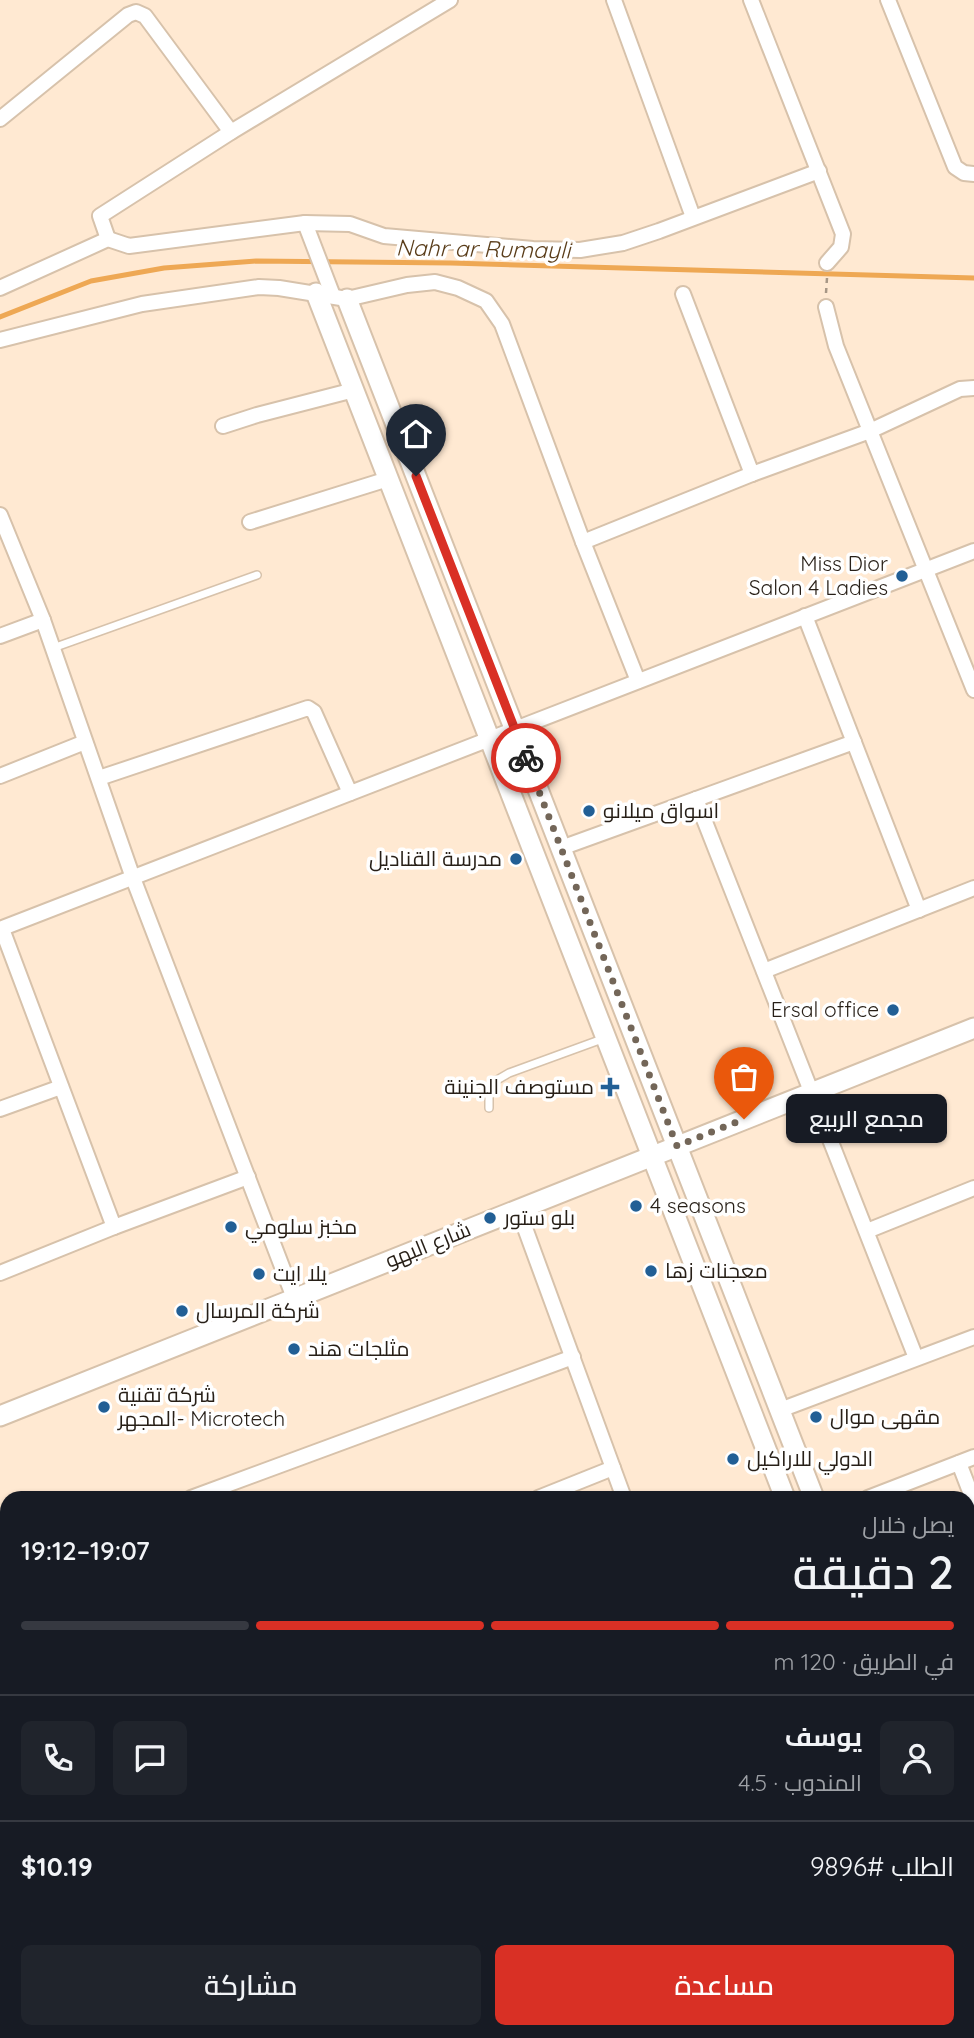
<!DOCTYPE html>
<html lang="ar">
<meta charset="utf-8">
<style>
:root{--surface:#171b24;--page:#20242c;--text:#f1f3f6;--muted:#9ea1a6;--line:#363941;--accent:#d93025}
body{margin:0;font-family:Quicksand,Cairo,sans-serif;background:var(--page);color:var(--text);direction:rtl;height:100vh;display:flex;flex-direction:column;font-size:26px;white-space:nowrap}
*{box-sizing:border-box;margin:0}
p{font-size:23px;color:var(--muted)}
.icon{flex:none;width:38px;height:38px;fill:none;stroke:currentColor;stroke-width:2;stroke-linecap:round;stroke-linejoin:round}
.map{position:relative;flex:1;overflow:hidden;direction:ltr}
.drawer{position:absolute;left:0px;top:1491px;width:975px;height:548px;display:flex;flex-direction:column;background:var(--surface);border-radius:21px 21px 0 0;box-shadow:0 2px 5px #0004;direction:rtl}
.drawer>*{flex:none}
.pin{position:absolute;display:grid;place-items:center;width:60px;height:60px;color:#fff;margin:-72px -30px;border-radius:50% 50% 50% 0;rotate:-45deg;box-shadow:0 0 7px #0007}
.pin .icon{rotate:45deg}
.courier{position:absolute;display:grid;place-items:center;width:70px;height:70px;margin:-35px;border:5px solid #d93025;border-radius:50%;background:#fff;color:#222;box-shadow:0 2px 9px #0007}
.bubble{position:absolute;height:49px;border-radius:10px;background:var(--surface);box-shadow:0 2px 5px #0004;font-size:23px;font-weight:600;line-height:49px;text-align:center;direction:rtl}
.summary em{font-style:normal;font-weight:600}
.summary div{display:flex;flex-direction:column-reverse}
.summary{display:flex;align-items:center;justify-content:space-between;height:119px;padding:0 21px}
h1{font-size:46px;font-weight:600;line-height:52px}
.bar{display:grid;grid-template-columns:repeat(4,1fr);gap:10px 7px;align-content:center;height:84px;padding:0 21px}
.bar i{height:9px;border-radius:5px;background:var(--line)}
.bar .current{background:var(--accent)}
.bar p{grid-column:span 4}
.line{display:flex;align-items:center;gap:18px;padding:0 21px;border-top:2px solid var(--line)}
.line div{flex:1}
.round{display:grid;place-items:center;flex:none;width:74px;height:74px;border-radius:10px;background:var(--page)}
.cta{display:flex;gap:14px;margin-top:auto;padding:14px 21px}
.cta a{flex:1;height:80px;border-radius:10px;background:var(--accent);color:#fff;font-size:28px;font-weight:600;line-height:80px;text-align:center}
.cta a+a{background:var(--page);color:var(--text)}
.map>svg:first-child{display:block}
</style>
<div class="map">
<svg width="974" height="2038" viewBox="0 0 974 2038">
<rect width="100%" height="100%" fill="#ffe9d2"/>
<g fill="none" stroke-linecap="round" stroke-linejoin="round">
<!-- stream -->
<polyline stroke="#eea854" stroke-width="5" points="0,317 91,281 164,268 256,261 451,263 974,278"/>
<!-- lane casing -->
<g stroke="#d7c2ab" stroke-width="10">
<g id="lane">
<polyline points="53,648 257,575"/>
<polyline points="489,1108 489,1089 497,1080 509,1073 605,1038"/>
</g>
</g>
<!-- street casing -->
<g stroke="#d7c2ab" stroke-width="18">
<g id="street">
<polyline points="614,0 693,217"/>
<polyline points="751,0 843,234 841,247 827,263"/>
<polyline points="888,0 955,167 964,173 974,174"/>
<polyline points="0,119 128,15 136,12 145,16 231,132"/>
<polyline points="305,223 333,296"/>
<polyline points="108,239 100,216 231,132 450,0"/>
<polyline points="0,288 108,239 129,246 305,223 350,224 384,236 533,249 580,250 623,243 659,231 819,171"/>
<polyline points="683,294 752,474"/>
<polyline points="826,307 836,346 974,690"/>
<polyline points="0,340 142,304 259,287 279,288 347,299 407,285 435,282 458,288 486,301 502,324 583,542 638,681"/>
<polyline points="223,426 257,415 354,390"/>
<polyline points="0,515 43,620 133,878 294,1298"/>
<polyline points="250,522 388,479"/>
<polyline points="583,542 752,474 870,431 960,389 974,388"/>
<polyline points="805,616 919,910"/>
<polyline points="0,636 43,620"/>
<polyline points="0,776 85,742"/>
<polyline points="99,778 308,708 314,712 350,793"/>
<polyline points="696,799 916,1358"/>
<polyline points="561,848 854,742"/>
<polyline points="0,929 974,551"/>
<polyline points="2,929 114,1227"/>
<polyline points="764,971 974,888"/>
<polyline points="0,1109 61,1087"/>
<polyline points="518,1209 624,1498"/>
<polyline points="867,1231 974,1188"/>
<polyline points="0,1273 114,1227 248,1177"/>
<polyline points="780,1410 974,1337"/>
<polyline points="959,1463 974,1502"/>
<polyline points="191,1498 573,1357"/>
<polyline points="538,1498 613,1468"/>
<polyline points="868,1498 974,1457"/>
<polyline points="0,1569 7,1566"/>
<polyline points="0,1586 7,1609"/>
<polyline points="968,1766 974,1764"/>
<polyline points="0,1832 7,1829"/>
<polyline points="134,2032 136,2038"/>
<polyline points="546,2032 548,2038"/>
<polyline points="211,2038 230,2032"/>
</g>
</g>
<!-- secondary casing -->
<g stroke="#d7c2ab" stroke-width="23">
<g id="secondary">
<polyline points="316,293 785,1498"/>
<polyline points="347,299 814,1498"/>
<polyline points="0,1416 974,1028"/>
<polyline points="968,1892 974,1908"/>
<polyline points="968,1967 974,1983"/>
<polyline points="646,2038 664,2032"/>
</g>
</g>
<!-- path -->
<polyline stroke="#a79786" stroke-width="2.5" stroke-dasharray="5 5" stroke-linecap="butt" points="826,293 827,278"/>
<!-- lane -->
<use href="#lane" stroke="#fff" stroke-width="7"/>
<!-- street -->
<use href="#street" stroke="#fff" stroke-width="14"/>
<!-- secondary -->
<use href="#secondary" stroke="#fff" stroke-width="19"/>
</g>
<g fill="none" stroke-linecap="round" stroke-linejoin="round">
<!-- done -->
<polyline stroke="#736658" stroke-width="7" stroke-dasharray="0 12.6" points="526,758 677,1146 744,1119"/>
<!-- route -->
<polyline stroke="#d93025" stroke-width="9" points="416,476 526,758"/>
</g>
<!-- markers -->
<g fill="#225f95" stroke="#fff" stroke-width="2.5">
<circle cx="902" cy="576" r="7"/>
<circle cx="589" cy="811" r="7"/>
<circle cx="516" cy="859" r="7"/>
<circle cx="893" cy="1010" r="7"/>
<path d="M606.5 1076.5h7v7h7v7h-7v7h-7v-7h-7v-7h7z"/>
<circle cx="636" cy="1206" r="7"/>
<circle cx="490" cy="1218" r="7"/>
<circle cx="231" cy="1227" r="7"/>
<circle cx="651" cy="1271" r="7"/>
<circle cx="259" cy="1274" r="7"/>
<circle cx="182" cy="1311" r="7"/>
<circle cx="294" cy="1349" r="7"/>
<circle cx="104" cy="1407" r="7"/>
<circle cx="816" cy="1417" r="7"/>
<circle cx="733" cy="1459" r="7"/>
</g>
<g text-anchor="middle" stroke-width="7" stroke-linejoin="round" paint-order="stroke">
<!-- poi labels -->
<g font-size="21" fill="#271f17" stroke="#fff" text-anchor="start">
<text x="888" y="571" text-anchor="end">Miss Dior<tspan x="888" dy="24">Salon 4 Ladies</tspan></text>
<text x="603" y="818">اسواق ميلانو</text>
<text x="502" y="866" text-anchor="end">مدرسة القناديل</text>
<text x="879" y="1017" text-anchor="end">Ersal office</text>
<text x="594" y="1094" text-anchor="end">مستوصف الجنينة</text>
<text x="650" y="1213">4 seasons</text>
<text x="504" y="1225">بلو ستور</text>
<text x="245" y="1234">مخبز سلومي</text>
<text x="665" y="1278">معجنات زها</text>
<text x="273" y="1281">يلا ايت</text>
<text x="196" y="1318">شركة المرسال</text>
<text x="308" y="1356">مثلجات هند</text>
<text x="118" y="1402">شركة تقنية<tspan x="118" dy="24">المجهر- Microtech</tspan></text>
<text x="830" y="1424">مقهى موال</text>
<text x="747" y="1466">الدولي للاراكيل</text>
</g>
<!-- street labels -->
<g font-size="21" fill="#271f17" stroke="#fff">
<text transform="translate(428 1245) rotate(-22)" y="7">شارع البهو</text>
</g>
<!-- water labels -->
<g font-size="23" font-style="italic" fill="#5a3d1a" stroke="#fff">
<text transform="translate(483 249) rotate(1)" y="8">Nahr ar Rumayli</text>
</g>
</g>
</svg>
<div class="pin" style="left:744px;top:1119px;background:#ea580c"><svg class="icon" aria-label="bag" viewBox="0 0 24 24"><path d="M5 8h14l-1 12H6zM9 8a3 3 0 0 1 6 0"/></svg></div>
<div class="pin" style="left:416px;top:476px;background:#1f2937"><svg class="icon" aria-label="home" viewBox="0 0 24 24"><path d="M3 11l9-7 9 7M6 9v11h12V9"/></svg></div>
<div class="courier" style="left:526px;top:758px"><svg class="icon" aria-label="bike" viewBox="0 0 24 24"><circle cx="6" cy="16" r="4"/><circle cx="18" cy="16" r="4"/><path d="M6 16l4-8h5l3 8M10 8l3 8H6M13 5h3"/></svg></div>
<div class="bubble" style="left:786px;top:1094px;width:161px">مجمع الربيع</div>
<section class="drawer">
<div class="summary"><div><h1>2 دقيقة</h1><p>يصل خلال</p></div><em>19:07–19:12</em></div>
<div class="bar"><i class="current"></i><i class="current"></i><i class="current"></i><i></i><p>في الطريق · 120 m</p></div>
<div class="line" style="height:126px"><a class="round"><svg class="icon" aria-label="person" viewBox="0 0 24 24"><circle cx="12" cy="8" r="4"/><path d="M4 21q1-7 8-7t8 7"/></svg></a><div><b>يوسف</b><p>المندوب · 4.5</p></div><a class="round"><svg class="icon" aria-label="chat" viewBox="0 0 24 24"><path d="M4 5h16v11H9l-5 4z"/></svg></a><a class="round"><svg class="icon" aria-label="phone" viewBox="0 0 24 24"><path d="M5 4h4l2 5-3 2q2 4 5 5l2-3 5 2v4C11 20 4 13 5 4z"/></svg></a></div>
<div class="line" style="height:91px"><div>الطلب #9896</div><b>$10.19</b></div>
<div class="cta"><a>مساعدة</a><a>مشاركة</a></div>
</section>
</div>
